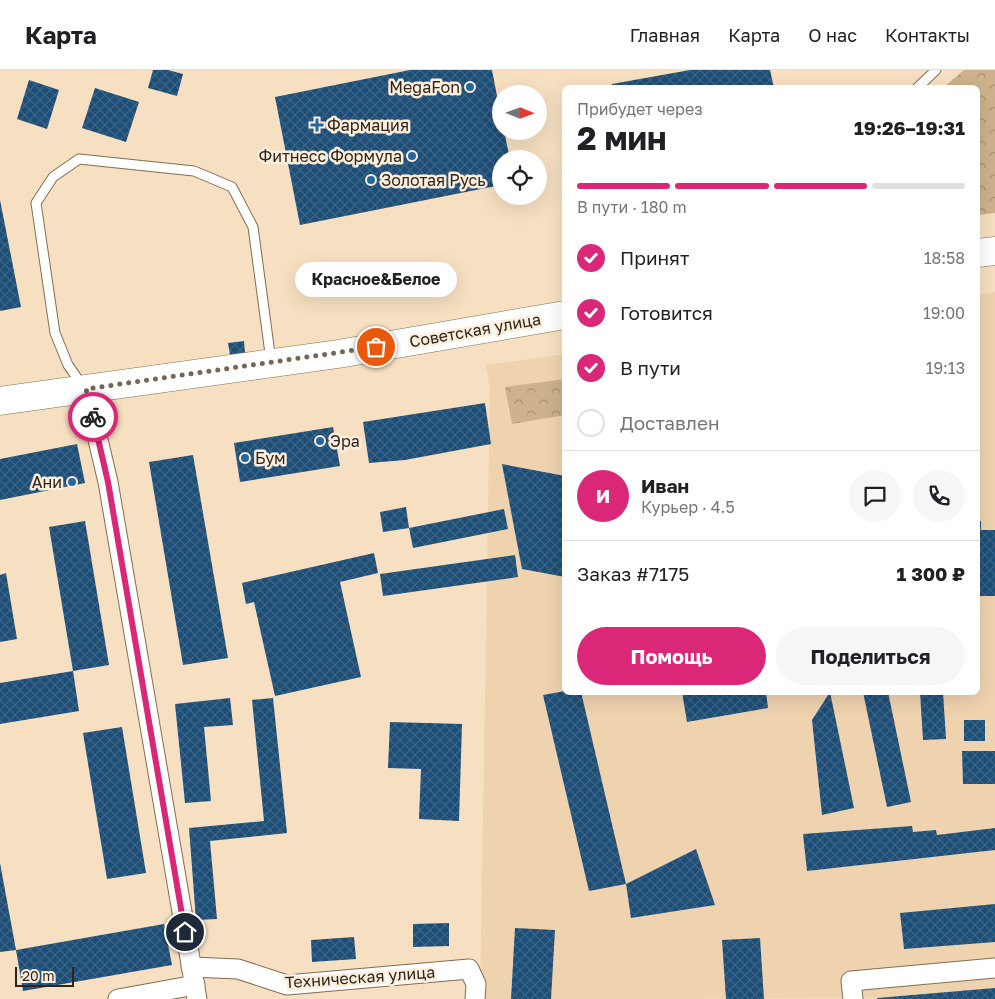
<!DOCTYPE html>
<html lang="ru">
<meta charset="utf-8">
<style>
:root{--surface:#fff;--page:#f6f6f6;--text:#202124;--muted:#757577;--line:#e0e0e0;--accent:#db2777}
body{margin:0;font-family:"Golos Text",sans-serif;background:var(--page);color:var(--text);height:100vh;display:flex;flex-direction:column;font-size:19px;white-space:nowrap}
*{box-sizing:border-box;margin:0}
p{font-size:16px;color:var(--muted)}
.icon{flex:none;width:28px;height:28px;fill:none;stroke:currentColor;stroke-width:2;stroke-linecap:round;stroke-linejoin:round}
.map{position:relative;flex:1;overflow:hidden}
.sheet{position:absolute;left:562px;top:15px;width:418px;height:610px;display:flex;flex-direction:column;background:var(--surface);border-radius:8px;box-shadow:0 5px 20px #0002}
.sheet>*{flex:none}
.needle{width:32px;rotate:91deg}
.fabs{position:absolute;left:492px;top:15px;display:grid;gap:10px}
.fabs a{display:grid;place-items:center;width:55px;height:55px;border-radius:50%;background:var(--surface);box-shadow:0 5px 20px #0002;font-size:25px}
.scale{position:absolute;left:15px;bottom:12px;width:59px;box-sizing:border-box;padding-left:5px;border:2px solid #2e261a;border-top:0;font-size:14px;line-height:18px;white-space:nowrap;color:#2e261a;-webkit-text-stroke:4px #fceedc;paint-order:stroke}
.pin{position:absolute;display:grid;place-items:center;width:42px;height:42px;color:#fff;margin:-21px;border:2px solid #fff;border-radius:50%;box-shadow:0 1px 5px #0007}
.courier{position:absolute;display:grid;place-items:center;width:50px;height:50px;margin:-25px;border:4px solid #db2777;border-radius:50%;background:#fff;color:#222;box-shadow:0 1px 6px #0007}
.bubble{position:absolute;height:35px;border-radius:18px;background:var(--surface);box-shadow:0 5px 20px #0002;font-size:16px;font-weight:700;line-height:35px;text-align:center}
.head em{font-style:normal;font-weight:700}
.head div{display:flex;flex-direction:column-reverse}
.head{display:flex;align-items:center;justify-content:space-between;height:85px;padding:0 15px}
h1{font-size:32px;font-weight:700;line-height:38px}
.bar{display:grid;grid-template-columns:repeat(4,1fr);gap:8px 5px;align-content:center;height:60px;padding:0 15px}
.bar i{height:6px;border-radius:4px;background:var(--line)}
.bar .active{background:var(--accent)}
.bar p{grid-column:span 4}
.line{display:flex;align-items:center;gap:12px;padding:0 15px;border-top:1px solid var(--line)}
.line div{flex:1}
.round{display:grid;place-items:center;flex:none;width:52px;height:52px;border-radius:26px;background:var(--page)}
ol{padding:0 15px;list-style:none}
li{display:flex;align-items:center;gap:15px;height:55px}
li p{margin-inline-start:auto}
li .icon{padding:5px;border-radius:50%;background:var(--accent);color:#fff;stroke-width:4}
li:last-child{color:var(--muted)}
li i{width:28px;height:28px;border:2px solid var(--line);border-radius:50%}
.button{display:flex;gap:10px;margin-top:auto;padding:10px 15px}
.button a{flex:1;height:58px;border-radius:30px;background:var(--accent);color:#fff;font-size:20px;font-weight:700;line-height:58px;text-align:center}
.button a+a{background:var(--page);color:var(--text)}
header{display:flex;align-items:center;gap:30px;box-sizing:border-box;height:70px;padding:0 25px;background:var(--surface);border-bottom:1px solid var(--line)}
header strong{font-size:24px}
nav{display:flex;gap:28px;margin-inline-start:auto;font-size:18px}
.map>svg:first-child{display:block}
</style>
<header>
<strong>Карта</strong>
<nav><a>Главная</a><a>Карта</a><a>О нас</a><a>Контакты</a></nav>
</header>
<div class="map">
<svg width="995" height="929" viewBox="0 0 995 929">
<defs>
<pattern id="park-crowns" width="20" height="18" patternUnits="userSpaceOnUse" patternTransform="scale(1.25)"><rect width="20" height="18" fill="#ceb28d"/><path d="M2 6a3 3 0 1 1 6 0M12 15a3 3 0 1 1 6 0" fill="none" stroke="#a89172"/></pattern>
<pattern id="building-cross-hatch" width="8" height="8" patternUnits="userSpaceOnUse" patternTransform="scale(1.25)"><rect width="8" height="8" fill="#1c4e77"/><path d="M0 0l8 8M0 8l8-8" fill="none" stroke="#3d6484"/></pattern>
</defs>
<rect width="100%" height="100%" fill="#f7e0c1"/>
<!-- built -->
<polygon fill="#efd3af" points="995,222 995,928 480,929 490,319 486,295 565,284 565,622 978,622 978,225"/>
<!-- park -->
<g fill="url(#park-crowns)">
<polygon points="964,0 995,0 995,143 978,145 978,18 944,17"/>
<polygon points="565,309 565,345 512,354 505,317"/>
</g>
<!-- building -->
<g fill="url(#building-cross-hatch)">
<polygon points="153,0 168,0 183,4 177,26 148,18"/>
<polygon points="410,0 492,0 501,47 501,61 504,61 510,89 501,89 501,115 300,155 275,27"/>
<polygon points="690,0 770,0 774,18 612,18 612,14"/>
<polygon points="29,10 59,20 47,59 17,49"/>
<polygon points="95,18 139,32 126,72 82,58"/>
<polygon points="0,130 21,237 0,241"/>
<polygon points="244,271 245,283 230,285 228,273"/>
<polygon points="485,333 491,374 405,390 369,393 363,352"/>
<polygon points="333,357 340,396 240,412 234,373"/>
<polygon points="77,374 85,413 0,430 0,389"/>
<polygon points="193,385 228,588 183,595 149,392"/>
<polygon points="502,394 565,406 565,507 522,499"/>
<polygon points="406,437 409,458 383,462 380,442"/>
<polygon points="504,439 508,459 413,478 409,458"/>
<polygon points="85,451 109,595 73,601 49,457"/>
<polygon points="978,451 981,451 981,460 995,460 995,526 980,526"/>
<polygon points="374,483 378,503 340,512 361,607 275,626 254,532 246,534 242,513"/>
<polygon points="515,485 518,507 383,526 380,504"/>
<polygon points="6,503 17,569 0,572 0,505"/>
<polygon points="73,601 79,641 0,654 0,613"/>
<polygon points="565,621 581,622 626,814 589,821 543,625"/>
<polygon points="682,622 766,622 768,638 687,652"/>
<polygon points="830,622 854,738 822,745 812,650"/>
<polygon points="863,622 888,622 911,732 887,737"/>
<polygon points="920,622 943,622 946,669 923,670"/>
<polygon points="230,628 233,655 204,657 211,731 185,733 175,634"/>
<polygon points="273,628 287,763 210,771 217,849 196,850 189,758 264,751 252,630"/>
<rect x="964" y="650" width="21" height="21"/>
<polygon points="390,652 462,654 459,751 419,749 421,699 388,698"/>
<polygon points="122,657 146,803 107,809 83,663"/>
<polygon points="962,681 995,681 995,714 963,714"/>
<polygon points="912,756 913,762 936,760 937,765 995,758 995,780 807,801 803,764"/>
<polygon points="696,779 715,835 631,848 626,814"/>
<polygon points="0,793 16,880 0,882"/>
<polygon points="995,834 995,872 904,879 900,843"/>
<polygon points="449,853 449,876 413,877 413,854"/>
<polygon points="164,854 172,895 23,921 16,880"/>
<polygon points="515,858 555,860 551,929 511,929"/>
<polygon points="354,867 356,889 312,892 311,870"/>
<polygon points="760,868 764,929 726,929 722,870"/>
<polygon points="995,918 995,929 877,929 877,928"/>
</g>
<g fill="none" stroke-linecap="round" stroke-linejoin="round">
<!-- service casing -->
<g stroke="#826d52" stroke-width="11">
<g id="service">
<polyline points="917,18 936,0"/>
<polyline points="82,315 68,295 55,263 36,133 53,107 79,89 194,101 232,117 253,157 271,291"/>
</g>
</g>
<!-- minor casing -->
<g stroke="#826d52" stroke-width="21">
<g id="minor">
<polyline points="86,319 108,412 197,929"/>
<polyline points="191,897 238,899 287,915 469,899 476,914 475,929"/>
<polyline points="118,929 195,915"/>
<polyline points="853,929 851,911 995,898"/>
</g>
</g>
<!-- primary casing -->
<g stroke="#826d52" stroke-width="29">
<g id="primary">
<polyline points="978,183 995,181"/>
<polyline points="0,331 338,284 565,245"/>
</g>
</g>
<!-- service -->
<use href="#service" stroke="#fff" stroke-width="9"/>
<!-- minor -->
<use href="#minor" stroke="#fff" stroke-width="19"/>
<!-- primary -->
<use href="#primary" stroke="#fff" stroke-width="28"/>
</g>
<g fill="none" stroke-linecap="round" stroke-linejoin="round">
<!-- done -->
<polyline stroke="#746754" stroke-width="5" stroke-dasharray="0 9" points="93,347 86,319 376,277"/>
<!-- route -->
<polyline stroke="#db2777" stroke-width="6" points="93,347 108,412 185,862"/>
</g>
<!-- markers -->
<g fill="#26679d" stroke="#fceedc" stroke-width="2">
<circle cx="470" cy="17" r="5"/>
<path d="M314.5 47.5h5v5h5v5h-5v5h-5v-5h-5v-5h5z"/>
<circle cx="412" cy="86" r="5"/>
<circle cx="371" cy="110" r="5"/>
<circle cx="320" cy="371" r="5"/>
<circle cx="245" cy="388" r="5"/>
<circle cx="72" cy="412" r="5"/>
</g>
<g text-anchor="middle" stroke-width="5" stroke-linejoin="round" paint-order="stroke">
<!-- poi labels -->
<g font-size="16" fill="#2e261a" stroke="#fceedc" text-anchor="start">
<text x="460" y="23" text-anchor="end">MegaFon</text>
<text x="327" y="61">Фармация</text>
<text x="402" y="92" text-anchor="end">Фитнесс Формула</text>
<text x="381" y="116">Золотая Русь</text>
<text x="330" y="377">Эра</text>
<text x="255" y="394">Бум</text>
<text x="62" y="418" text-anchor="end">Ани</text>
</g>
<!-- street labels -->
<g font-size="16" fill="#2e261a" stroke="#fceedc">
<text transform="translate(475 260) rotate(-10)" y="6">Советская улица</text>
<text transform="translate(360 907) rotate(-4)" y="6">Техническая улица</text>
</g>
</g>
</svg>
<div class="fabs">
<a><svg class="needle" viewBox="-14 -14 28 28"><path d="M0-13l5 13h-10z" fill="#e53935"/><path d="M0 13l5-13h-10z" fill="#757577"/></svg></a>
<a><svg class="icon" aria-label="locate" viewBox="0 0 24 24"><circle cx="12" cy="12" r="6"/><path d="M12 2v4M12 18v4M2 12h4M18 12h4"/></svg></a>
</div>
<div class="scale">20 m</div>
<div class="pin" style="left:376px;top:277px;background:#ea580c"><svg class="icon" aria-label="bag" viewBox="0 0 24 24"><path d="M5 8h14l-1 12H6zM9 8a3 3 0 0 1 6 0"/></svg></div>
<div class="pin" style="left:185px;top:862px;background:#1f2937"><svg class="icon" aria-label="home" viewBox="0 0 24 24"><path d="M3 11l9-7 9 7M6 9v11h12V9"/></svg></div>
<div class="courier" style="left:93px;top:347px"><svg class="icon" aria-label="bike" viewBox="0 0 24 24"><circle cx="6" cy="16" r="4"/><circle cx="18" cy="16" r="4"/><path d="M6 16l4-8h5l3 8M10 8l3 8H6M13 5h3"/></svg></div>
<div class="bubble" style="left:295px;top:192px;width:162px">Красное&amp;Белое</div>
<section class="sheet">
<div class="head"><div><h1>2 мин</h1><p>Прибудет через</p></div><em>19:26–19:31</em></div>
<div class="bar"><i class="active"></i><i class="active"></i><i class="active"></i><i></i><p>В пути · 180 m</p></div>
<ol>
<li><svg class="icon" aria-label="check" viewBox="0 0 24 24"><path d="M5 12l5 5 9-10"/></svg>Принят<p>18:58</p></li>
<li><svg class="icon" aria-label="check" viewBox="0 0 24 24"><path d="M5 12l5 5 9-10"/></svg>Готовится<p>19:00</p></li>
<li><svg class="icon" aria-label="check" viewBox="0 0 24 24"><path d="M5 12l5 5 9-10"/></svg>В пути<p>19:13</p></li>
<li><i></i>Доставлен</li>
</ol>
<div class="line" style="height:90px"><b class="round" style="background:var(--accent);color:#fff">И</b><div><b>Иван</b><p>Курьер · 4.5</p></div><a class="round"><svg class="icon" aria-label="chat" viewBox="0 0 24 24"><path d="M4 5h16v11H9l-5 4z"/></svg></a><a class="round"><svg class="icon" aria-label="phone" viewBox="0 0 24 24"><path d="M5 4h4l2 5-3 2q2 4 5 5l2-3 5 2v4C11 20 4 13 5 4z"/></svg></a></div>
<div class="line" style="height:65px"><div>Заказ #7175</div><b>1 300 ₽</b></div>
<div class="button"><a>Помощь</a><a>Поделиться</a></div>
</section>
</div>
